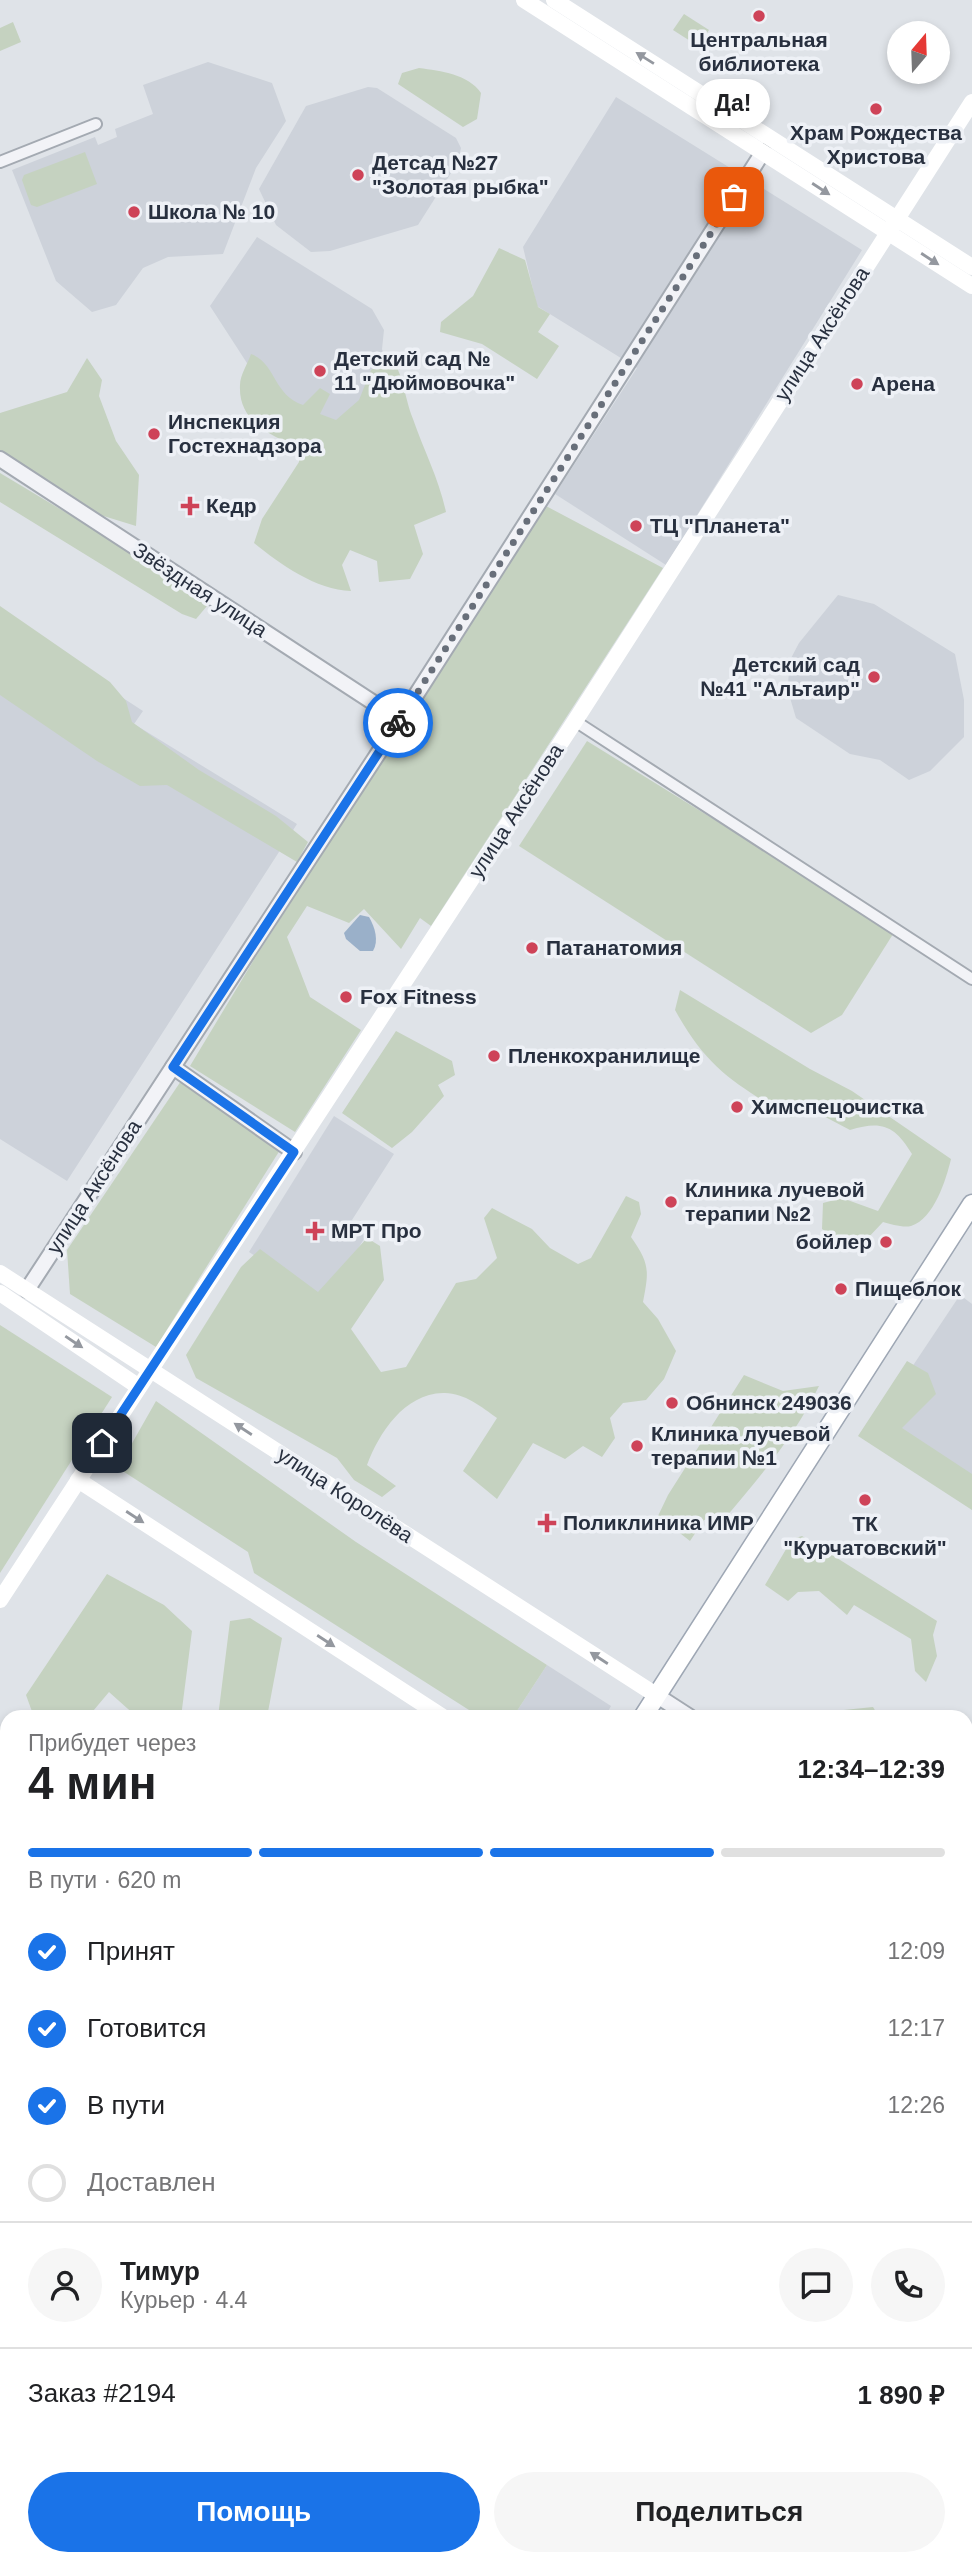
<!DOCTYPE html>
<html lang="ru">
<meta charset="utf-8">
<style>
:root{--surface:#fff;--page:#f6f6f6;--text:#202124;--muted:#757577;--line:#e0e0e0;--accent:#1a73e8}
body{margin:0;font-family:Arial,sans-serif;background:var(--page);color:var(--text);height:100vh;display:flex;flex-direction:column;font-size:26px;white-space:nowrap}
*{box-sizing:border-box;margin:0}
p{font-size:23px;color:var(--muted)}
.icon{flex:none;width:38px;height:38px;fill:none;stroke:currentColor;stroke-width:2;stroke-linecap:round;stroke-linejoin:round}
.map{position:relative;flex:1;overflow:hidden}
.details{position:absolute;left:0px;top:1710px;width:973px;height:856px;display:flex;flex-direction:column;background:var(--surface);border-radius:21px 21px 0 0;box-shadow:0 4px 10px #0003}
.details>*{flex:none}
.needle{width:46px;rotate:19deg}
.tools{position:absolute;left:887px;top:21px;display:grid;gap:14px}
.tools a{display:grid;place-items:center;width:63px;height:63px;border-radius:50%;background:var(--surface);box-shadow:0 4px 10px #0003;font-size:35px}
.pin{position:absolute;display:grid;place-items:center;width:60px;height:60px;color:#fff;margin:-30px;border-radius:14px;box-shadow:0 4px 10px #0006}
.courier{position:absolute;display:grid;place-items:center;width:70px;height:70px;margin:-35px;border:5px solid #1a73e8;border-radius:50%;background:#fff;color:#222;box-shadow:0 2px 9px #0007}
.bubble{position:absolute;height:49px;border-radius:24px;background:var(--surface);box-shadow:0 4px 10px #0003;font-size:23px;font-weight:700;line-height:49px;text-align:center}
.overview em{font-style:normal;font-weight:700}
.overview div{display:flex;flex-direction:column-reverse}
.overview{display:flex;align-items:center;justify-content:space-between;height:119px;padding:0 28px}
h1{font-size:46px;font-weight:700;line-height:52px}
.bar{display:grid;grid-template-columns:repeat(4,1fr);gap:10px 7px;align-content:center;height:84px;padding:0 28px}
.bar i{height:9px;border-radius:5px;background:var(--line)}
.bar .selected{background:var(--accent)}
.bar p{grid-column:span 4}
.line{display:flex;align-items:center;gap:18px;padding:0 28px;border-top:2px solid var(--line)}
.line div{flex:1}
.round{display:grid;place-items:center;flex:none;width:74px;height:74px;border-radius:37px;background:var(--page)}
ol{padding:0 28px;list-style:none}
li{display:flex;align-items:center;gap:21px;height:77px}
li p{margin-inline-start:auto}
li .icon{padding:7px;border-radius:50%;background:var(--accent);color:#fff;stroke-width:4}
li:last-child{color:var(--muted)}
li i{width:38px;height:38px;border:4px solid var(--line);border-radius:50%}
.primary-button{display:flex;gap:14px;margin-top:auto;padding:14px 28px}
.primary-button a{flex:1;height:80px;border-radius:42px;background:var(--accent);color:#fff;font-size:28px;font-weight:700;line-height:80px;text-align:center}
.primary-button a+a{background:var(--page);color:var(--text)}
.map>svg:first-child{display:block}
</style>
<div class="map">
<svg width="972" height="2565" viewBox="0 0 972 2565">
<rect width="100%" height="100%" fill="#dfe3e8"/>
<!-- built -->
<g fill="#cdd2da">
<polygon points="208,62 272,83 286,121 256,168 223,254 168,257 143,268 116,305 92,312 56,281 12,170 95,137 98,145 117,137 115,129 153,114 143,85"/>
<polygon points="368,87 377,88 456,138 461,148 458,162 418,225 330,251 311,252 276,225 259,189 306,106"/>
<polygon points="616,97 862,250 666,565 555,494 637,368 537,306 523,247"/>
<polygon points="257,237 372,309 384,330 382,349 395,393 369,459 295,437 210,306"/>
<polygon points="838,595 874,604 955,654 964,700 964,737 930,771 909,780 880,760 850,754 796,718 788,691 789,662 799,643"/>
<polygon points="0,618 143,711 134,724 297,824 67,1181 0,1139"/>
<polygon points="334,1116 394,1154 352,1220 367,1234 326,1301 249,1252"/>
<polygon points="960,1295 972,1304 972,1507 866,1436"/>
<polygon points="547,1665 611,1706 605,1717 513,1717"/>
<polygon points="7,2007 7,2144 0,2139 0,2018"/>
<polygon points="343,2559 550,2559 546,2565 353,2565"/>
</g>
<!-- green -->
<g fill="#c5d2c0">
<polygon points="684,14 709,30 698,46 673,30"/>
<polygon points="13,22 21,42 0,51 0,28"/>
<path d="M419 68C441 71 468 74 481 93L477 119 463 127 398 84 402 73Z"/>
<polygon points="85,152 97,184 37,207 31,205 22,180 24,175"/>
<polygon points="499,248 525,260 538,307 550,314 538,332 559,346 537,379 482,344 440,332 441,322 473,296"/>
<path d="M251 354C276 363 273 395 303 405L320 388 330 394 320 414 336 420 359 400 371 370 392 358C405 380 404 396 413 419 424 451 439 479 446 512L414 525 423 554 410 579 379 582 377 561 350 550 342 565 351 591C316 590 280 564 254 543L262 519 299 462V448C271 435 238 422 240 385 240 375 248 363 251 354Z"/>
<polygon points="87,358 102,380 99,396 116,441 139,475 136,526 97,514 0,455 0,413 67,392"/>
<polygon points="0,473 202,594 207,606 196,619 182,614 0,502"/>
<polygon points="546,506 663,568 431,926 420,918 401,949 364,909 349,923 307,906 287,937 310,997 361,1030 295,1132 190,1066 255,958"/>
<polygon points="0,606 110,682 126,701 132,722 199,770 276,816 308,842 297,862 167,785 140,786 97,761 0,695"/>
<polygon points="587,741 895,931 842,1015 811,1033 519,846"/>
<path d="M680 990 810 1069 852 1091 951 1159C946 1180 934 1219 911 1226 903 1228 891 1224 883 1222L866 1240 847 1246 822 1229 823 1203 842 1198 878 1211 912 1154C895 1126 882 1120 850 1130L814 1111 791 1118C735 1083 708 1070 675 1010Z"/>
<polygon points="396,1031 452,1061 455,1075 438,1085 444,1096 412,1132 392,1148 342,1113"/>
<polygon points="181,1081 280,1150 156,1347 70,1294 67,1250"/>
<path d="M626 1196 639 1202 641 1214 631 1237C650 1264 649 1271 643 1302L658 1319 676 1351 664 1379 646 1400 623 1403 610 1418 615 1438 602 1457 583 1446 565 1459 533 1443 497 1499 463 1471 497 1418C482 1407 463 1392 443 1393 404 1394 379 1433 367 1465L396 1486 382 1497 354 1480 337 1458 196 1378 186 1355 241 1267 260 1249 318 1292 367 1238 380 1246 384 1280 351 1329 381 1372 406 1367 456 1283 476 1279 497 1258 484 1218 492 1208 532 1229 550 1248 578 1264 591 1258Z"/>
<polygon points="0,1325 112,1397 0,1573"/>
<polygon points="907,1361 928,1373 936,1394 902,1428 972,1474 972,1510 858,1436"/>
<path d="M744 1375 783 1391 819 1386C796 1434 760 1477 726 1517L704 1520 690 1541 658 1516 668 1495Z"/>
<polygon points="156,1401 356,1542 547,1665 513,1717 480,1717 254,1573 248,1552 118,1468"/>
<polygon points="802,1536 937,1621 933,1635 937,1656 926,1682 915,1671 911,1639 854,1605 847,1615 819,1591 798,1592 788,1601 765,1585 792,1539"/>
<polygon points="107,1574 164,1605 192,1631 181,1717 137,1717 109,1692 88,1717 34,1717 26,1695"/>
<polygon points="250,1618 282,1638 267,1717 218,1717 230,1621"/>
<polygon points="873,1707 879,1717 832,1717 834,1711"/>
<polygon points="3,1725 7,1727 7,1777 0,1787 0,1730"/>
<polygon points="7,1868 7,1922 0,1921 0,1878"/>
<polygon points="972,2233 972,2286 966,2295 966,2242"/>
<polygon points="0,2381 7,2386 7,2425 0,2435"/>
<polygon points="136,2558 213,2558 213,2559 209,2565 133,2565"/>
<polygon points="345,2558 418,2558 418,2559 417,2565 338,2565"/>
</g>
<!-- water -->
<path fill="#9ab0c9" d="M360 915 369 917C375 927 379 941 373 951H360L346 939 344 933Z"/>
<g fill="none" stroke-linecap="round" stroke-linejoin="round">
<!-- minor casing -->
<g stroke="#a4aab2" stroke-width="14">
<g id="minor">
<polyline points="0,162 96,124"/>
<polyline points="575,721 972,979"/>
</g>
</g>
<!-- tertiary casing -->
<g stroke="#a4aab2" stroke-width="18">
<g id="tertiary">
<polyline points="0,459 400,720"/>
<polyline points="173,1067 294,1152"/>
<polyline points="27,1290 400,720 763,152"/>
<polyline points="656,1695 690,1717"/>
<polyline points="966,1895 972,1899"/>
<polyline points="966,1976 972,1967"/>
<polyline points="0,2540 7,2545"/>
<polyline points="29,2558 40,2565"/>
<polyline points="583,2565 587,2558"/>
</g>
</g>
<!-- primary casing -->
<g stroke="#9ea7b4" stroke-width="21">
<g id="primary">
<polyline points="643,1717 972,1204"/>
<polyline points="95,2565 99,2558"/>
</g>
</g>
<!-- minor -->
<use href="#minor" stroke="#f2f3f7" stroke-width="10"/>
<!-- tertiary -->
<use href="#tertiary" stroke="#f2f3f7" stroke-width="14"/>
<!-- secondary -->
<g stroke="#fff" stroke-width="16">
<polyline points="524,0 972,286"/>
<polyline points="554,0 972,267"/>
<polyline points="0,1273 656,1695"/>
<polyline points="0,1293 139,1387"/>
<polyline points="78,1480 443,1717"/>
<polyline points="0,1600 575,721 972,102"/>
<polyline points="0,2371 7,2375"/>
</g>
<!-- primary -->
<use href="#primary" stroke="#fff" stroke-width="18"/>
<!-- rail casing -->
<g stroke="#788292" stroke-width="5">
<g id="rail">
<polyline points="966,2316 972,2307"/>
<polyline points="966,2333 972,2324"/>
<polyline points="966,2396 972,2387"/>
<polyline points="815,2565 820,2558"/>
<polyline points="838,2565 843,2558"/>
</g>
</g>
<!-- rail -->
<use href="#rail" stroke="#eef1f6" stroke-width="2.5" stroke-dasharray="8" stroke-linecap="butt"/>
</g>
<!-- one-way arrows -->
<defs><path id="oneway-solid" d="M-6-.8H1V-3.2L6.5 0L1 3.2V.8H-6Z" transform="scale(1.75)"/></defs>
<g fill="#94989f">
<use href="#oneway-solid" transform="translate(645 58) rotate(-148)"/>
<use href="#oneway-solid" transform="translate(821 189) rotate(33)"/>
<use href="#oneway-solid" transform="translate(930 259) rotate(33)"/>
<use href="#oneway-solid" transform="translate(74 1342) rotate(34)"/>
<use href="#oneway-solid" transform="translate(243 1429) rotate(-147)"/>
<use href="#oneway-solid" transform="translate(135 1517) rotate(33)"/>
<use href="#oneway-solid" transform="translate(326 1641) rotate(33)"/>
<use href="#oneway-solid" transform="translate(599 1658) rotate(-147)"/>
</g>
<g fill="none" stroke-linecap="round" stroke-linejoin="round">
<!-- done -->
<polyline stroke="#686f7a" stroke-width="7" stroke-dasharray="0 12.6" points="398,723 734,197"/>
<!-- route -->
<polyline stroke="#1a73e8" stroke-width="9" points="102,1443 294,1152 173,1067 398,723"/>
</g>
<!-- markers -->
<g fill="#ce4358" stroke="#eef1f6" stroke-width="2.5">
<circle cx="759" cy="16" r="7"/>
<circle cx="876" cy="109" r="7"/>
<circle cx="358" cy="175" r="7"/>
<circle cx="134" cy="212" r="7"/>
<circle cx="320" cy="371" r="7"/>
<circle cx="857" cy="384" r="7"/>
<circle cx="154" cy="434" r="7"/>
<path d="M186.5 495.5h7v7h7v7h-7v7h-7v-7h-7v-7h7z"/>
<circle cx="636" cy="526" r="7"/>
<circle cx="874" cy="677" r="7"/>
<circle cx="532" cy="948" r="7"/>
<circle cx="346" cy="997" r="7"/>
<circle cx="494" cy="1056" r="7"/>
<circle cx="737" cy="1107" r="7"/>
<circle cx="671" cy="1202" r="7"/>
<path d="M311.5 1220.5h7v7h7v7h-7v7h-7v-7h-7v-7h7z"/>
<circle cx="886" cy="1242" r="7"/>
<circle cx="841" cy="1289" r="7"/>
<circle cx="672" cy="1403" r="7"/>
<circle cx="637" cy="1446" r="7"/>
<circle cx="865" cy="1500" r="7"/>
<path d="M543.5 1512.5h7v7h7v7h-7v7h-7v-7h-7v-7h7z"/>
</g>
<g text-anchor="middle" stroke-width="7" stroke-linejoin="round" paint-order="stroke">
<!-- poi labels -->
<g font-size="21" font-weight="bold" fill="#28303f" stroke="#eef1f6" text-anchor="start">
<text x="759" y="47" text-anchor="middle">Центральная<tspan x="759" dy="24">библиотека</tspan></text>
<text x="876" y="140" text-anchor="middle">Храм Рождества<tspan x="876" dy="24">Христова</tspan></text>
<text x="372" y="170">Детсад №27<tspan x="372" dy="24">"Золотая рыбка"</tspan></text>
<text x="148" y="219">Школа № 10</text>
<text x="334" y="366">Детский сад №<tspan x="334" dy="24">11 "Дюймовочка"</tspan></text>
<text x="871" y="391">Арена</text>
<text x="168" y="429">Инспекция<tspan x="168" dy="24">Гостехнадзора</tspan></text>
<text x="206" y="513">Кедр</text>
<text x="650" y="533">ТЦ "Планета"</text>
<text x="860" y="672" text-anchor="end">Детский сад<tspan x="860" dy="24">№41 "Альтаир"</tspan></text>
<text x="546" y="955">Патанатомия</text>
<text x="360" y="1004">Fox Fitness</text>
<text x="508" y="1063">Пленкохранилище</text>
<text x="751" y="1114">Химспецочистка</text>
<text x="685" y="1197">Клиника лучевой<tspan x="685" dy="24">терапии №2</tspan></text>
<text x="331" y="1238">МРТ Про</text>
<text x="872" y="1249" text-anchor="end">бойлер</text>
<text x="855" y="1296">Пищеблок</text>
<text x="686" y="1410">Обнинск 249036</text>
<text x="651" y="1441">Клиника лучевой<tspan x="651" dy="24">терапии №1</tspan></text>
<text x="563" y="1530">Поликлиника ИМР</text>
<text x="865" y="1531" text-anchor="middle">ТК<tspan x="865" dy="24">"Курчатовский"</tspan></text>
</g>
<!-- street labels -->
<g font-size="21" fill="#28303f" stroke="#eef1f6">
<text transform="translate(822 334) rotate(-57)" y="7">улица Аксёнова</text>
<text transform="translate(200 590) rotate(33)" y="7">Звёздная улица</text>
<text transform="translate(516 811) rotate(-57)" y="7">улица Аксёнова</text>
<text transform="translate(94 1187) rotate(-57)" y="7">улица Аксёнова</text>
<text transform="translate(345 1495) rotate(33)" y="7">улица Королёва</text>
</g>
</g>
</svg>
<div class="tools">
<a><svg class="needle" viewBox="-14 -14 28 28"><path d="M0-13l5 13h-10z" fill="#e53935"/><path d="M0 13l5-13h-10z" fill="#757577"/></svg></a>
</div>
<div class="pin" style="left:734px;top:197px;background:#ea580c"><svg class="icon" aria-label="bag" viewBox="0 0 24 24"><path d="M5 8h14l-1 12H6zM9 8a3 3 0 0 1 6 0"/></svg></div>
<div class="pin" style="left:102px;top:1443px;background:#1f2937"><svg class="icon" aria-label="home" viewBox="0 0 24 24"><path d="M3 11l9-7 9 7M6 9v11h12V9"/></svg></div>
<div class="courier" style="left:398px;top:723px"><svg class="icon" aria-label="bike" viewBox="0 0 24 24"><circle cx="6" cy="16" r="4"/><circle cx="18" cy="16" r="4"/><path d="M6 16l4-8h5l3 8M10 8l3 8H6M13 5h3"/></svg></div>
<div class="bubble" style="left:696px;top:79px;width:74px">Да!</div>
<section class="details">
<div class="overview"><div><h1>4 мин</h1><p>Прибудет через</p></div><em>12:34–12:39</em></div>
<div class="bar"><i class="selected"></i><i class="selected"></i><i class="selected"></i><i></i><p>В пути · 620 m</p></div>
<ol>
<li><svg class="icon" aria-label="check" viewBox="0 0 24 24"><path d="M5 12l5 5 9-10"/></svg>Принят<p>12:09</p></li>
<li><svg class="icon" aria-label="check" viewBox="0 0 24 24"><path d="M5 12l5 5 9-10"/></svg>Готовится<p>12:17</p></li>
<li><svg class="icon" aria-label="check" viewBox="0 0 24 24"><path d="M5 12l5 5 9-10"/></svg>В пути<p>12:26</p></li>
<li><i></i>Доставлен</li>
</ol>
<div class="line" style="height:126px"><a class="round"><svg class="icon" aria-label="person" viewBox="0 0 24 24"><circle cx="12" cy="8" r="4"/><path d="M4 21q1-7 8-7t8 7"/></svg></a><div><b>Тимур</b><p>Курьер · 4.4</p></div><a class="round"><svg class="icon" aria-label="chat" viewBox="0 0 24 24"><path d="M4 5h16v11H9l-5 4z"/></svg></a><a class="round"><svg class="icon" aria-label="phone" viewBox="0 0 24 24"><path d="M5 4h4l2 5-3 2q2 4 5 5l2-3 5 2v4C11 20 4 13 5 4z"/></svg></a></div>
<div class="line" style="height:91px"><div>Заказ #2194</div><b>1 890 ₽</b></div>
<div class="primary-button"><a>Помощь</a><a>Поделиться</a></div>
</section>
</div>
